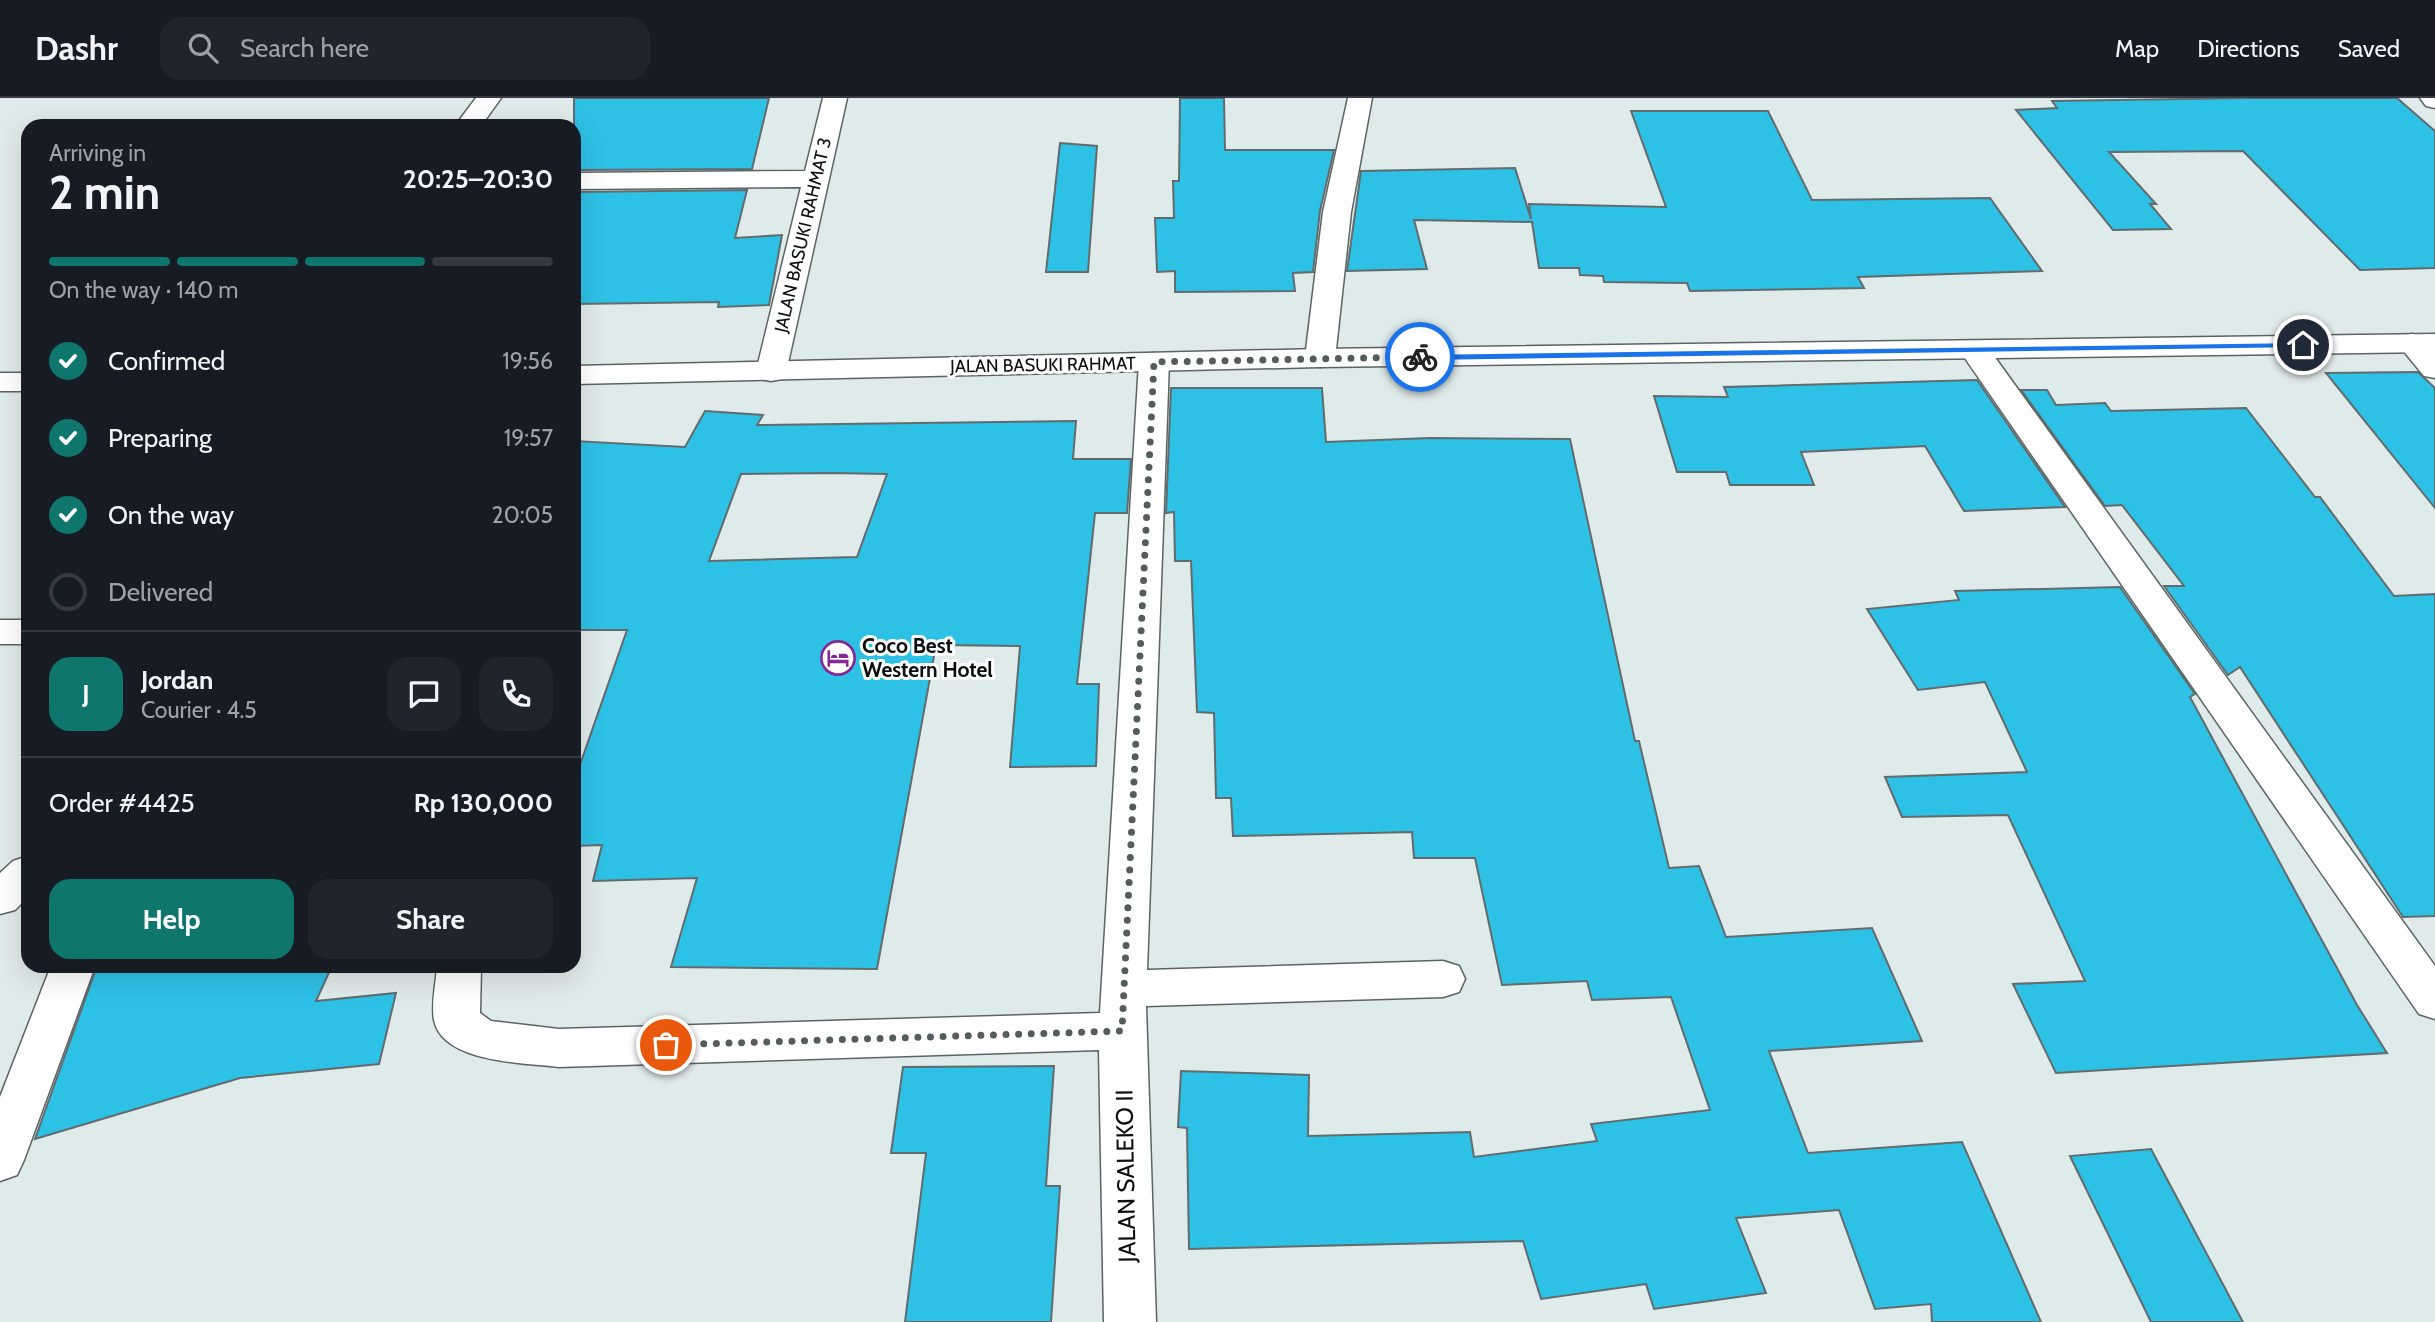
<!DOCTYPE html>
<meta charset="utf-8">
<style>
:root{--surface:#171b24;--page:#20242c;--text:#f1f3f6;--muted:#9ea1a6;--line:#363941;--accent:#0f766e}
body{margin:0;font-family:Cabin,sans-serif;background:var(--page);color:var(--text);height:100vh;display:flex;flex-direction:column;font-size:26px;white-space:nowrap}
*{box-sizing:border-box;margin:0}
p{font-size:23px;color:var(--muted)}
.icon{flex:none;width:38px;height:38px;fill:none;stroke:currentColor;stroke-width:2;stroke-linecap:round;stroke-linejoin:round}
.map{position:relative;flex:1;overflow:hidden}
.details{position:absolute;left:21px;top:21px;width:560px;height:854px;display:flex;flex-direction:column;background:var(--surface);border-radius:21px;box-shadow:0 7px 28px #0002}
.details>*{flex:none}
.pin{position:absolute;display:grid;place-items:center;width:60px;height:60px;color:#fff;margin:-30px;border:4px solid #fff;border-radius:50%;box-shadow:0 2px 7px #0007}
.courier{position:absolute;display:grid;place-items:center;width:70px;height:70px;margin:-35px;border:5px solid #1a73e8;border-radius:50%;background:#fff;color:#222;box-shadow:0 2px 9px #0007}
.summary em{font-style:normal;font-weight:800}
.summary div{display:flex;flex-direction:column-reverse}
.summary{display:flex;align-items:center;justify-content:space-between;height:119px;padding:0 28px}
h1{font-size:46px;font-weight:800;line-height:52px}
.bar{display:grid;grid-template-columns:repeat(4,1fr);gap:10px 7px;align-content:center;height:84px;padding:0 28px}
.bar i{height:9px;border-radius:5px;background:var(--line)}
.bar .selected{background:var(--accent)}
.bar p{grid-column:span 4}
.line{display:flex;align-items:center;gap:18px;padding:0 28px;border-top:2px solid var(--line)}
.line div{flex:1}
.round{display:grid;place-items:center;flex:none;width:74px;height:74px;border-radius:21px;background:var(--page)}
ol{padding:0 28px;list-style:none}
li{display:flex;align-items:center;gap:21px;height:77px}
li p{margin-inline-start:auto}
li .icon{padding:7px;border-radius:50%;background:var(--accent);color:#fff;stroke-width:4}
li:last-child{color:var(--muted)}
li i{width:38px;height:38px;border:4px solid var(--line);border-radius:50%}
.primary-button{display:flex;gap:14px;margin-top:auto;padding:14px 28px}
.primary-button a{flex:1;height:80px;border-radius:21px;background:var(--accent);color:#fff;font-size:28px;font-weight:800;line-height:80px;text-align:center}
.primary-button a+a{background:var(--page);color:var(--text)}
header{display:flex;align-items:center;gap:42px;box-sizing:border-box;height:98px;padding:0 35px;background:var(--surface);border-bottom:2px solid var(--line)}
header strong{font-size:33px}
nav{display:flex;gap:38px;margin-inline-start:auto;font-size:24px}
.search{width:490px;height:63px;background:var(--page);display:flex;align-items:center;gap:18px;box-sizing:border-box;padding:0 24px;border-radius:21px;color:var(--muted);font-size:26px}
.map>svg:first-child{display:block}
</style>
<header>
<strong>Dashr</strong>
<div class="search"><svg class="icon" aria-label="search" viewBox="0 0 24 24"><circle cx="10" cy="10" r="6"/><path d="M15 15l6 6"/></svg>Search here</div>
<nav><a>Map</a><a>Directions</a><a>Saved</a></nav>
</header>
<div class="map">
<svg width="2435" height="1224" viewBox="0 0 2435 1224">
<rect width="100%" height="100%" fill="#dfebea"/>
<!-- building -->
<g fill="#2ec1e6" stroke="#626b6e" stroke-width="2" fill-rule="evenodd">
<polygon points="574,0 769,0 752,71 574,72"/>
<polygon points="1180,0 1224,0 1225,52 1334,52 1320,113 1313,174 1293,175 1295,193 1175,194 1175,173 1157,174 1155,120 1174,120 1173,83 1179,83"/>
<polygon points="2248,0 2397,0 2435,33 2435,170 2360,172 2243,53 2109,54 2156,106 2150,106 2171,131 2113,132 2016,12 2057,10 2052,3"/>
<polygon points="1631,13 1768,13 1812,102 1990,100 2042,173 1858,179 1864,190 1690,193 1687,185 1604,184 1603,178 1580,177 1579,170 1539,170 1532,124 1414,122 1427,171 1347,173 1361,73 1515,70 1531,121 1529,106 1666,109"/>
<polygon points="1060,45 1097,48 1088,174 1046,174"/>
<polygon points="747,92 735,140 782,137 769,207 718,209 719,204 574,206 574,94"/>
<polygon points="2418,274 2435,290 2435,410 2326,275"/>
<polygon points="1977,282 2065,409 1964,413 1925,348 1801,354 1814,387 1730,387 1726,374 1677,374 1654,298 1728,299 1724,289"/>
<polygon points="1171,290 1322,290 1326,344 1430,340 1570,341 1635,643 1639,643 1669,770 1699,768 1726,839 1872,830 1922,943 1769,953 1808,1055 1962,1044 2041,1224 1932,1224 1931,1206 1875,1211 1839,1112 1736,1120 1766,1195 1654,1211 1646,1186 1541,1201 1523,1143 1189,1151 1187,1030 1178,1029 1181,973 1309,977 1308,1038 1470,1034 1474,1059 1597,1043 1591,1026 1710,1012 1671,899 1592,902 1587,883 1502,887 1475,760 1414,760 1412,734 1233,738 1231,700 1216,700 1214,615 1197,614 1191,463 1175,463 1174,414 1166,415"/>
<polygon points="2021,292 2047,292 2056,307 2105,305 2111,313 2246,310 2315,399 2320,399 2394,498 2435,496 2435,818 2403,819 2240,569 2228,577 2164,488 2184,488 2122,407 2105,408"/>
<path d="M705 313 763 317 757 327 1076 323 1073 361H1131L1127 415H1095L1077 586H1099L1096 668 1010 669 1020 548 936 547 877 871 671 869 697 780 593 783 602 747 574 748V684L627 532H574V343L685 349ZM830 375 887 376 857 459 709 463 741 376Z"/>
<polygon points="2120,489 2195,596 2190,599 2357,907 2387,955 2056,975 2013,886 2085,883 2008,717 1902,719 1885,679 2027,674 1985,584 1918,592 1867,511 1959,502 1955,493"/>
<polygon points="97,868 332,868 316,903 396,895 379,966 240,980 35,1041"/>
<polygon points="1054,968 1046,1088 1060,1088 1051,1224 905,1224 926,1055 891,1055 903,969"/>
<polygon points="2151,1051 2243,1224 2151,1224 2070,1058"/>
</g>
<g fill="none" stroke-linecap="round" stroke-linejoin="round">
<!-- minor casing -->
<g stroke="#5a6463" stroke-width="3">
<g id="minor">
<polygon points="476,0 501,0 481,28 455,28"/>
<polygon points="823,0 847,0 786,274 782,281 771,283 760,281 756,274 801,89 574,91 574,75 805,73"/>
<polygon points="1348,0 1372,0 1351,114 1335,260 1331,267 1320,269 1309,267 1305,260 1323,114"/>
<polygon points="2420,0 2435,0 2435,10 2426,8"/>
<polygon points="2412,236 2423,239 2435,252 2435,280 2424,278 2397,245 2401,239"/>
<polygon points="1975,244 1986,247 2435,868 2435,921 2419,916 1960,253 1964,247"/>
<path d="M1154 255 1165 257 1169 264 1147 872 1443 863 1459 868 1465 881 1459 894 1443 899 1146 908 1156 1224H1104L1099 952 559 969C526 965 442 965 434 922 431 906 436 885 437 868H481L480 915 491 923 559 931 1100 915 1139 264 1143 257Z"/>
<rect x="0" y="522" width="28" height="24"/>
<polygon points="28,758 28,799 15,812 0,816 0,775 13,763"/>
<polygon points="51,868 95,868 24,1062 17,1077 0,1083 0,999"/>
</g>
</g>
<!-- trunk casing -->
<g stroke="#5a6463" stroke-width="3">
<g id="trunk">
<polygon points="2435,236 2435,254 1320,269 574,286 574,268 1320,251"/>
<rect x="0" y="275" width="28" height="18"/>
</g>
</g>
<!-- minor -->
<use href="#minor" fill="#fff" fill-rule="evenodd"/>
<!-- trunk -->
<use href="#trunk" fill="#fff" fill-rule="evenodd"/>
</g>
<!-- route -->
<polygon fill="#1a73e8" points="2303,245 2306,249 1420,262 1415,259 1420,257"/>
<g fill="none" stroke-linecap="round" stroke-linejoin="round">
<!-- done -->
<polyline stroke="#555c5c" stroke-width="7" stroke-dasharray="0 12.6" points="666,947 1122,933 1154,264 1420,259"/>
</g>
<!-- icons -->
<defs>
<g id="hotel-ring" transform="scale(1.75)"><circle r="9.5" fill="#fff" stroke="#832894" stroke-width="1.5"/><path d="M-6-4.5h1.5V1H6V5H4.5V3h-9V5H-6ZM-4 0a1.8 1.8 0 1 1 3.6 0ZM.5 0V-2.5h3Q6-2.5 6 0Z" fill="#832894"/></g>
</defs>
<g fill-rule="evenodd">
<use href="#hotel-ring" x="838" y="560"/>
</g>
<g text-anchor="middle" stroke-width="6" stroke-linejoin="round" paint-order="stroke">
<!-- far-street labels -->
<g font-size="18" fill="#0b0f0f" stroke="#fff">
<text transform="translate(803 137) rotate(-77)" y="6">JALAN BASUKI RAHMAT 3</text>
<text transform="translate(1043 267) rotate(-1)" y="6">JALAN BASUKI RAHMAT</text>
</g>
<!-- poi labels -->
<g font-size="21" font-weight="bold" fill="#0b0f0f" stroke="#fff" text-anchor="start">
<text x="862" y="555">Coco Best<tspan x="862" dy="24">Western Hotel</tspan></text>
</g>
<!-- near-street labels -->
<g font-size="24" fill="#0b0f0f" stroke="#fff">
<text transform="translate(1126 1078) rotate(-91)" y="8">JALAN SALEKO II</text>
</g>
</g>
</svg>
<div class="pin" style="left:666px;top:947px;background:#ea580c"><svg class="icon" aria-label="bag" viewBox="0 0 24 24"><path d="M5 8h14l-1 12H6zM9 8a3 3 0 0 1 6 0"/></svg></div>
<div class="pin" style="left:2303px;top:247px;background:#1f2937"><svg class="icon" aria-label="home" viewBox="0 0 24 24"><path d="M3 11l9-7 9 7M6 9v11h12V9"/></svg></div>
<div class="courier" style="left:1420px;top:259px"><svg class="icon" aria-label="bike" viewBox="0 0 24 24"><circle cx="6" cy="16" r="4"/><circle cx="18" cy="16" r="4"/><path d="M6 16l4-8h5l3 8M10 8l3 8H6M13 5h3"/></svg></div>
<section class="details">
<div class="summary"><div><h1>2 min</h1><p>Arriving in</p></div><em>20:25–20:30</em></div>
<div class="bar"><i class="selected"></i><i class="selected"></i><i class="selected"></i><i></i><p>On the way · 140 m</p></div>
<ol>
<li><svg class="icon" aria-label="check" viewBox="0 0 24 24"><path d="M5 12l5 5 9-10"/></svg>Confirmed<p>19:56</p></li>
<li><svg class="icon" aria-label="check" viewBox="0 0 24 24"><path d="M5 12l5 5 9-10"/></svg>Preparing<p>19:57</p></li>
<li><svg class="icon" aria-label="check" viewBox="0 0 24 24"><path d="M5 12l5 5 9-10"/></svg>On the way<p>20:05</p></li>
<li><i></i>Delivered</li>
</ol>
<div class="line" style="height:126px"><b class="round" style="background:var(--accent);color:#fff">J</b><div><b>Jordan</b><p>Courier · 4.5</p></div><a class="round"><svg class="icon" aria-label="chat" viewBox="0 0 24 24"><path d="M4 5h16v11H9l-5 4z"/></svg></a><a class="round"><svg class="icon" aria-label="phone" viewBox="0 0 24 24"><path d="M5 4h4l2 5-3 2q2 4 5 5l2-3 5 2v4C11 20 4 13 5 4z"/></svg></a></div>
<div class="line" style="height:91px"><div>Order #4425</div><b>Rp 130,000</b></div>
<div class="primary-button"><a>Help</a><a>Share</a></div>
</section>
</div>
